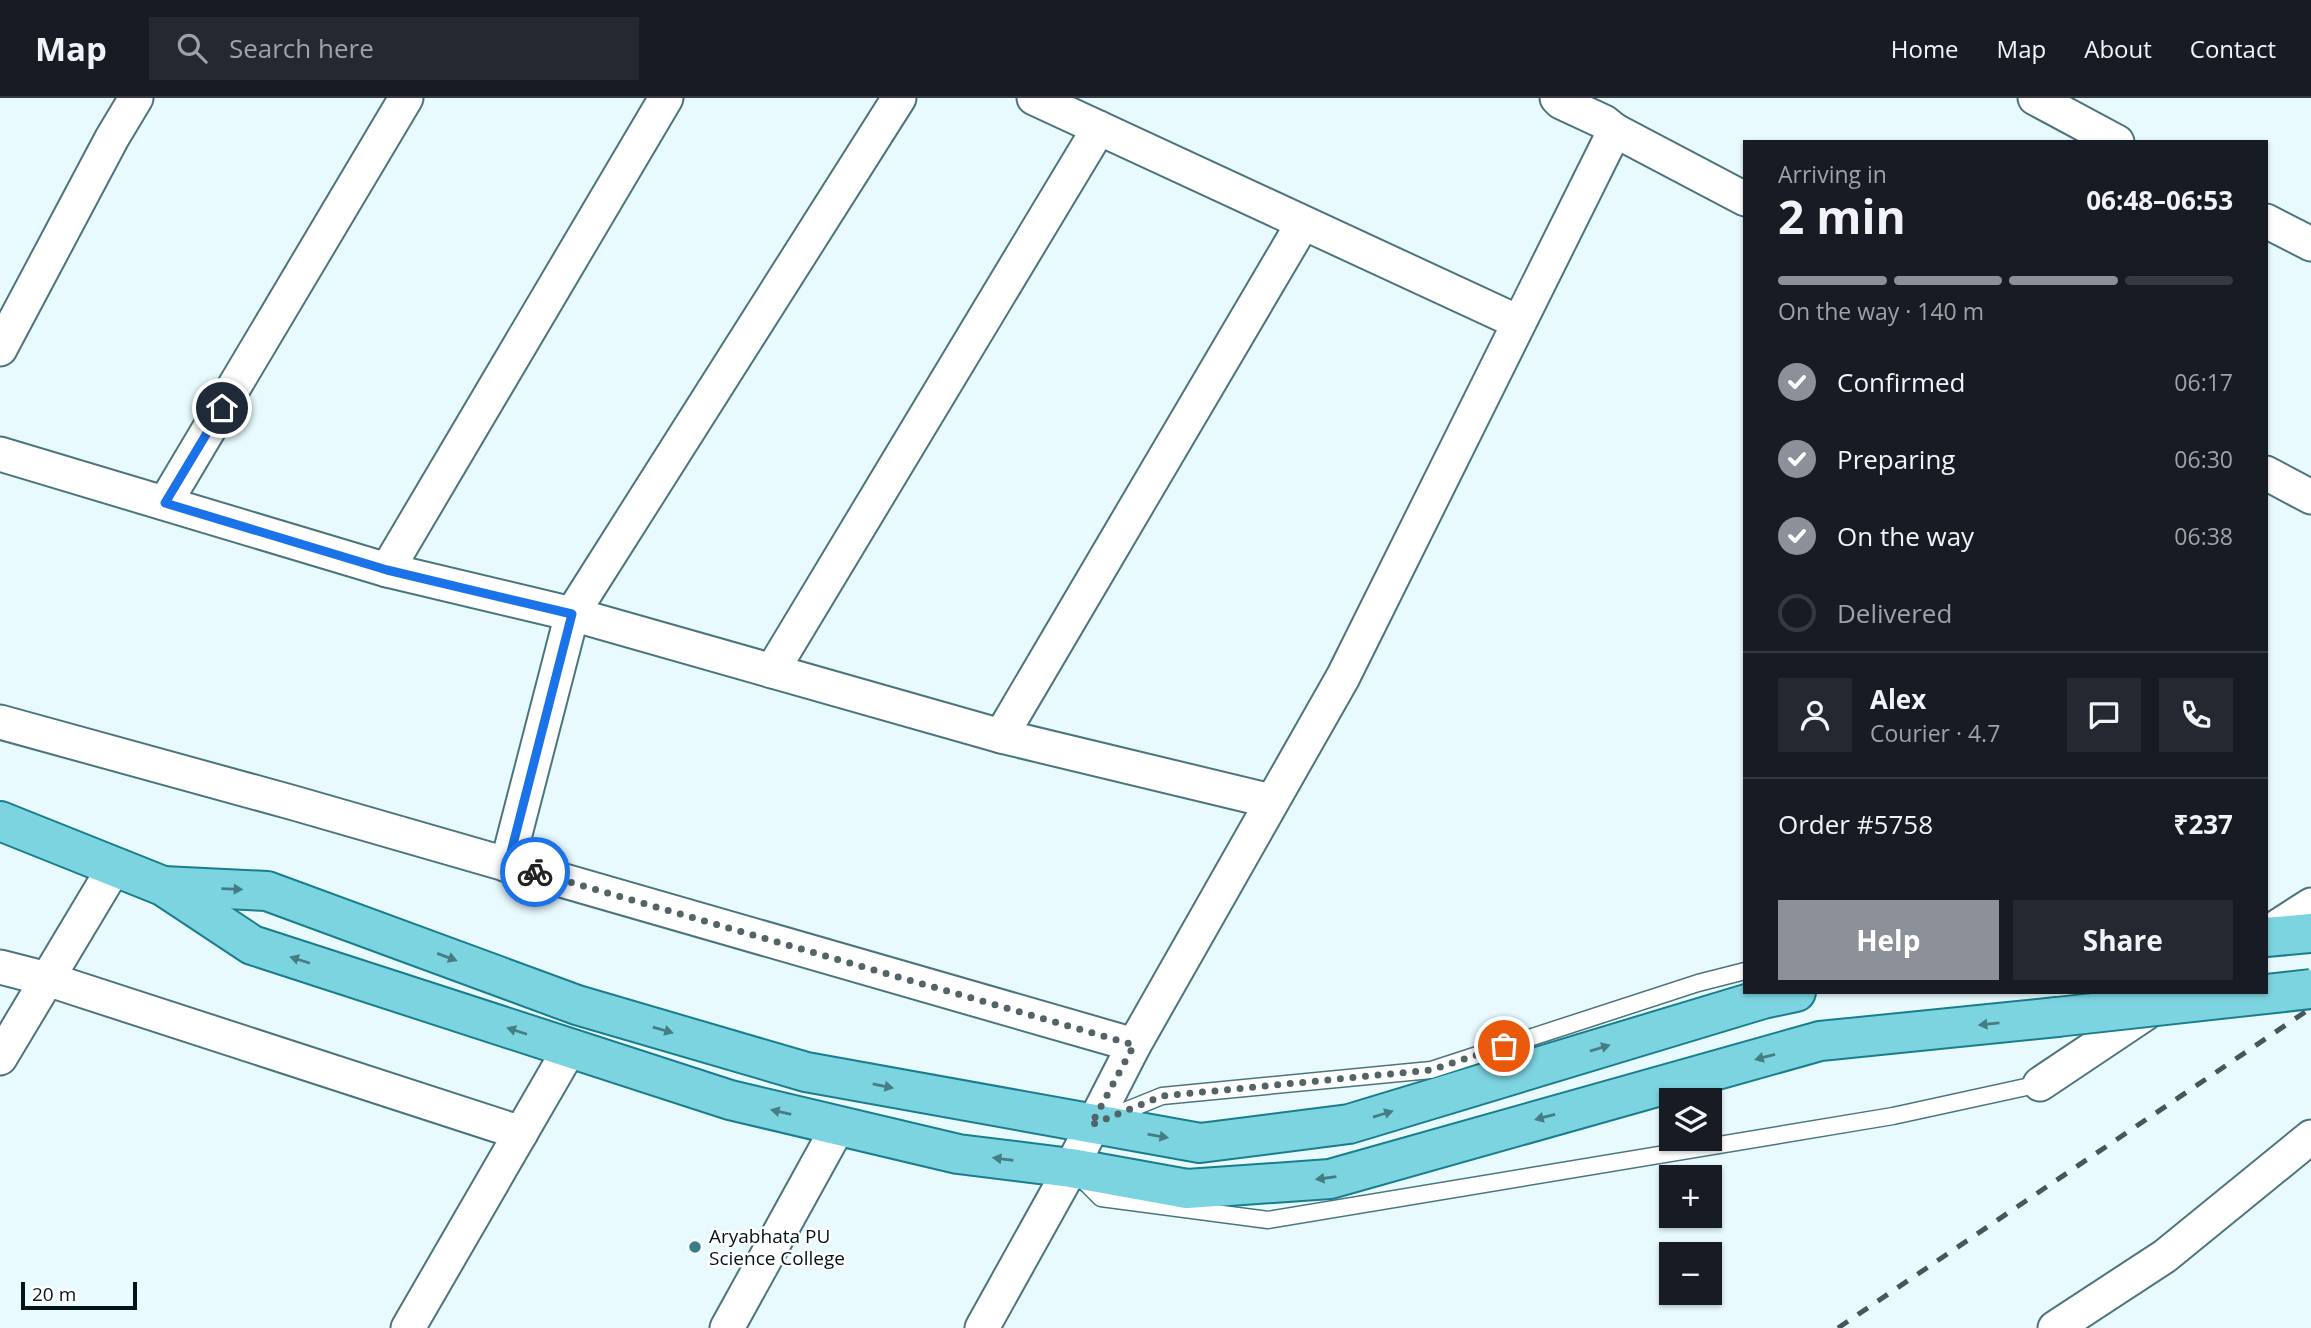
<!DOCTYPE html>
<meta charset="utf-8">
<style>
:root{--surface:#171b24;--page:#242831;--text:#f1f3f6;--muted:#9ea1a6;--line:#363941;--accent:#8c9099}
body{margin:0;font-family:"Open Sans",sans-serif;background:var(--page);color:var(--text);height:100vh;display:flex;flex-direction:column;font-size:26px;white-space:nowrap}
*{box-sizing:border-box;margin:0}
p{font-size:23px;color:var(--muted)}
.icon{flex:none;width:38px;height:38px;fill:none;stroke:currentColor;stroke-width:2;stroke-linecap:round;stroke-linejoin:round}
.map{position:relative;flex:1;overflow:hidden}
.drawer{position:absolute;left:1743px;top:42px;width:525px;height:854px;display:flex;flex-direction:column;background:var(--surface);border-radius:0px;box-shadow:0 2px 5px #0004}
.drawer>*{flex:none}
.tools{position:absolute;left:1659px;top:990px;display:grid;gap:14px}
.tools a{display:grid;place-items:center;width:63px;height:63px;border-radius:0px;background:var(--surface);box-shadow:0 2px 5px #0004;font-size:35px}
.scale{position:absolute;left:21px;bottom:18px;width:116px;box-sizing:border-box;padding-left:7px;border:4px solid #031316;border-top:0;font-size:19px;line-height:24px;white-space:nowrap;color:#031316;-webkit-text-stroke:5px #fff;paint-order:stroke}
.pin{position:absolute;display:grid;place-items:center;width:60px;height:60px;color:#fff;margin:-30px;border:4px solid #fff;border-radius:50%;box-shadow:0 2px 7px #0007}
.courier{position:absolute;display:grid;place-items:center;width:70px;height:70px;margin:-35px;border:5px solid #1a73e8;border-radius:50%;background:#fff;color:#222;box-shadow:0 2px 9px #0007}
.headline em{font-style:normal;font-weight:700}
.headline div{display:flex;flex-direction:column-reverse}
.headline{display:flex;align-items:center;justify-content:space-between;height:119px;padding:0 35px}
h1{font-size:46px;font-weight:700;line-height:52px}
.bar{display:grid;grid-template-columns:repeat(4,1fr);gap:10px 7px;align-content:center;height:84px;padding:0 35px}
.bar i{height:9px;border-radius:5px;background:var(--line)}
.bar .selected{background:var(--accent)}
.bar p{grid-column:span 4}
.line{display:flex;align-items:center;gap:18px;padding:0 35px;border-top:2px solid var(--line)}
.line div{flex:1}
.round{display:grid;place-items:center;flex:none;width:74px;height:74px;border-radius:0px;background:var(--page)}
ol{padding:0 35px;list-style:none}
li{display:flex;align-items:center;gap:21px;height:77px}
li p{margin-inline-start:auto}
li .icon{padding:7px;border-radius:50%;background:var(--accent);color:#fff;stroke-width:4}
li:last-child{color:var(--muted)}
li i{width:38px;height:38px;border:4px solid var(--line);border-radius:50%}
.cta{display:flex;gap:14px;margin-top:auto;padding:14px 35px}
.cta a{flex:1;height:80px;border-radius:0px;background:var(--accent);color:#fff;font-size:28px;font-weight:700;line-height:80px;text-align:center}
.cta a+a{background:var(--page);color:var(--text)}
header{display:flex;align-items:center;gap:42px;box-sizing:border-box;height:98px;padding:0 35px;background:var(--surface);border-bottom:2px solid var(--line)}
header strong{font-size:33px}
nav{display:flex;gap:38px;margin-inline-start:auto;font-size:24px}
.search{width:490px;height:63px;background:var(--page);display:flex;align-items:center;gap:18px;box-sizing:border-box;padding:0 24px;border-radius:0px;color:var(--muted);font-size:26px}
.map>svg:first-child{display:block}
</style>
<header>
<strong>Map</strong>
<div class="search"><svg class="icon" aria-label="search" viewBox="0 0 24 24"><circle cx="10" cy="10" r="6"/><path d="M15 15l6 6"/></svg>Search here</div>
<nav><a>Home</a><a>Map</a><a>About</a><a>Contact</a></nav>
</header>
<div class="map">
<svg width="2311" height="1230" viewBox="0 0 2311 1230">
<rect width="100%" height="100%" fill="#e8fafe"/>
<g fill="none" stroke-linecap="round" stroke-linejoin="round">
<!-- service casing -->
<g stroke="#4b757c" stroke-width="19">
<g id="service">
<polyline points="1110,1019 1162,998 1431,972 1698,885 1745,873"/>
<polyline points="1081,1080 1101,1100 1268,1122 1893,1018 2040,986"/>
</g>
</g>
<!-- minor casing -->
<g stroke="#4b757c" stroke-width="37">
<g id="minor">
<polyline points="1034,0 1518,224"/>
<polyline points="2035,0 2117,44"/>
<polyline points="1614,32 1745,101"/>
<polyline points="2266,123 2311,146"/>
<polyline points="0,251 112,40 136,0"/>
<polyline points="0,356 387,472 572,516 1001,638 1271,703"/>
<polyline points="2266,375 2311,399"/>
<polyline points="165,405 406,0"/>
<polyline points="387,472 666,0"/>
<polyline points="772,573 1099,30"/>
<polyline points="0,624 294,705 1134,947"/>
<polyline points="1001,638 1303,125"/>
<polyline points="507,767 572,516 899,0"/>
<polyline points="2266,836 2311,807"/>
<polyline points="0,869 47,881 521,1035"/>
<polyline points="0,960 115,768"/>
<polyline points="2040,986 2161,905"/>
<polyline points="408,1230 570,950"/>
<polyline points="727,1230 839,1027"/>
<polyline points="982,1230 1071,1070 1134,947 1343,579 1609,44 1614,32 1604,24 1561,4 1557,0"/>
<polyline points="2055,1230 2165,1158 2311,1039"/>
</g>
</g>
<!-- primary casing -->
<g stroke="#197e8c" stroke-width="42">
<g id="primary">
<polyline points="0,723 163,788 252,847 730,1002 958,1056 1071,1070 1187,1091 1330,1081 1820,943 2057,919"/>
<polyline points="163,788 267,793 577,907 806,974 1200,1045 1349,1026 1763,901 1796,894"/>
<polyline points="2266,839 2311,835"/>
</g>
</g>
<!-- service -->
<use href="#service" stroke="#fff" stroke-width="16"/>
<!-- minor -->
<use href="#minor" stroke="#fff" stroke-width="33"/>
<!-- primary -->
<use href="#primary" stroke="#7cd4e0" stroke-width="38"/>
<!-- rail -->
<polyline stroke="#46575a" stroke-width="5" stroke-dasharray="12 12" stroke-linecap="butt" points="1838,1230 2311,910"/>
<!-- primary-bridge casing -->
<g stroke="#197e8c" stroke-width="42" stroke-linecap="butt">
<polyline id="primary-bridge" points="2057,919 2311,891"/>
</g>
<!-- primary-bridge -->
<use href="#primary-bridge" stroke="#7cd4e0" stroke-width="38"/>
</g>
<!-- one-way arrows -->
<defs><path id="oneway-solid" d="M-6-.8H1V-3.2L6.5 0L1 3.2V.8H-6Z" transform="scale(1.75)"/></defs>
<g fill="#467d85">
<use href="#oneway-solid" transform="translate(232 791) rotate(2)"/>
<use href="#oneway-solid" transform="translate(447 859) rotate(20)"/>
<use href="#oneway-solid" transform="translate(300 862) rotate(-162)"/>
<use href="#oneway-solid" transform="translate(1989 926) rotate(174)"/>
<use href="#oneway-solid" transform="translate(663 932) rotate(16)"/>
<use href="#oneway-solid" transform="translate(517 933) rotate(-162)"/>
<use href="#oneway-solid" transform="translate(1600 950) rotate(-17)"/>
<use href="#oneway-solid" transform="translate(1765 959) rotate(165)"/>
<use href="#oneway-solid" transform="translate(883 988) rotate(11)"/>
<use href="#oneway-solid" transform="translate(781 1014) rotate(-167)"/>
<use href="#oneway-solid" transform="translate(1383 1016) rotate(-17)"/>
<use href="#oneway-solid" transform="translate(1545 1019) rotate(165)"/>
<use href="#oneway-solid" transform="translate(1158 1038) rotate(10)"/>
<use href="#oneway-solid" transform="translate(1003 1061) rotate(-173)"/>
<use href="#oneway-solid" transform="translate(1326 1080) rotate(172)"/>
</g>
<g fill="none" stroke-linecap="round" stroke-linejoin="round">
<!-- done -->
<polyline stroke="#536467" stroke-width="7" stroke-dasharray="0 12.6" points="535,774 1134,947 1091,1027 1162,998 1431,972 1504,948"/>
<!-- route -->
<polyline stroke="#1a73e8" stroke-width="9" points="222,310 165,405 387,472 572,516 508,766 535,774"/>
</g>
<!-- markers -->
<circle fill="#377d89" stroke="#fff" stroke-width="2.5" cx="695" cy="1149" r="7"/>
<g text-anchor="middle" stroke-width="5" stroke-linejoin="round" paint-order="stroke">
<!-- poi labels -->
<g font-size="19" fill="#031316" stroke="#fff" text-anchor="start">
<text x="709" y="1145">Aryabhata PU<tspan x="709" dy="22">Science College</tspan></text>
</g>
</g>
</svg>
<div class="tools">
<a><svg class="icon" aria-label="layers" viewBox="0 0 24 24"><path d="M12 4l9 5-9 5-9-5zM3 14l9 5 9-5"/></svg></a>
<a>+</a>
<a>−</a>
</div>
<div class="scale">20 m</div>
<div class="pin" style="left:1504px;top:948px;background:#ea580c"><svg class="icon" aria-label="bag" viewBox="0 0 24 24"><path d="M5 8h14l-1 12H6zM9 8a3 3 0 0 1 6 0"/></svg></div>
<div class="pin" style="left:222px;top:310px;background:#1f2937"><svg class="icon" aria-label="home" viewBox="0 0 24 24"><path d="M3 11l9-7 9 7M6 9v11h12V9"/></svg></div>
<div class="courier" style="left:535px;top:774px"><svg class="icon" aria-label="bike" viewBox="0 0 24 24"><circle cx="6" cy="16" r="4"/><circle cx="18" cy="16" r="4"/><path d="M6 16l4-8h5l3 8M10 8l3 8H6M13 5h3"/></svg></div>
<section class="drawer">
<div class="headline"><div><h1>2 min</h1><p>Arriving in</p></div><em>06:48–06:53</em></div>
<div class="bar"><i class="selected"></i><i class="selected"></i><i class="selected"></i><i></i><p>On the way · 140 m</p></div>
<ol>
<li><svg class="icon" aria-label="check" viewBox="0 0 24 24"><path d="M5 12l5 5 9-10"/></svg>Confirmed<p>06:17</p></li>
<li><svg class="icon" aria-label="check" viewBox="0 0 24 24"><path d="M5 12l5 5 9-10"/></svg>Preparing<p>06:30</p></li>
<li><svg class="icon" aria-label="check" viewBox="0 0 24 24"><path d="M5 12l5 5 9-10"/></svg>On the way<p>06:38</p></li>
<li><i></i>Delivered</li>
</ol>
<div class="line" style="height:126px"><a class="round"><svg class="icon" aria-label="person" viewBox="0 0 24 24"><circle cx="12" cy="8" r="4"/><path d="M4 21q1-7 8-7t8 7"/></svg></a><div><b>Alex</b><p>Courier · 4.7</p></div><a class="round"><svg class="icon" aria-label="chat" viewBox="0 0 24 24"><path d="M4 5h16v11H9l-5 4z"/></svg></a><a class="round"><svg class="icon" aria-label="phone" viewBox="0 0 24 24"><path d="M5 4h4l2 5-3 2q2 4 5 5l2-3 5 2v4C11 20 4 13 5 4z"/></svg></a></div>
<div class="line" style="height:91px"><div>Order #5758</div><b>₹237</b></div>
<div class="cta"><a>Help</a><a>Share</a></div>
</section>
</div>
